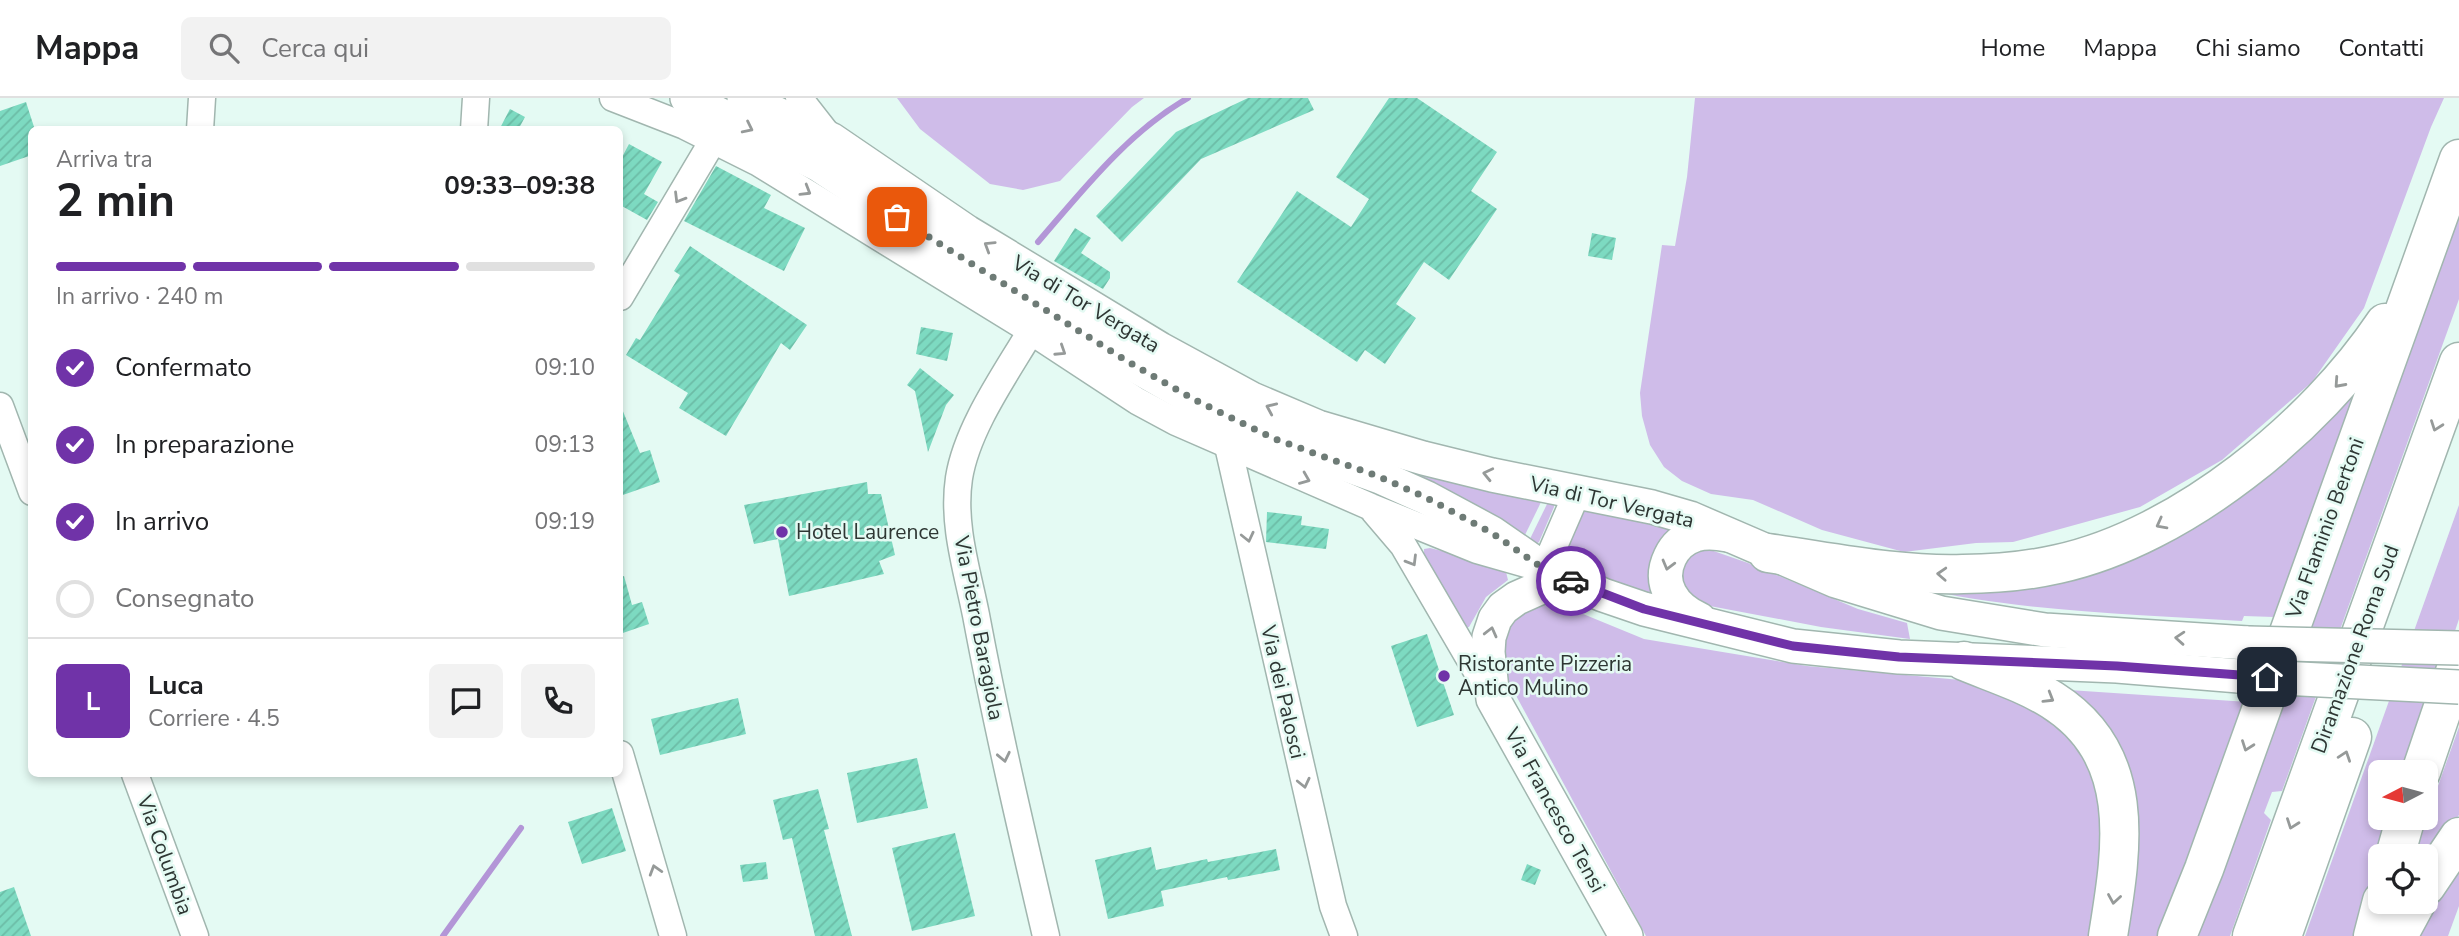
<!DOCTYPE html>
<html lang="it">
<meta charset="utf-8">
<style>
:root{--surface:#fff;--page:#f2f2f2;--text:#202124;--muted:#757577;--line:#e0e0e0;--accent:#7033a8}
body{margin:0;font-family:"Nunito Sans",sans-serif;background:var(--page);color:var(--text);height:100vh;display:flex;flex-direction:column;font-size:26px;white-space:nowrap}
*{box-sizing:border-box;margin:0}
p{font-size:23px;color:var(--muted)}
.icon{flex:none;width:38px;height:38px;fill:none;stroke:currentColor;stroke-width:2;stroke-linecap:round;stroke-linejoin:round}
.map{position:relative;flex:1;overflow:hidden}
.side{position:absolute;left:28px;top:28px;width:595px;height:651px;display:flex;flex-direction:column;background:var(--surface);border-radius:10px;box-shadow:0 4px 10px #0003}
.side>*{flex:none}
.needle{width:46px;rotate:264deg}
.tools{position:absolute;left:2368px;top:662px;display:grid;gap:14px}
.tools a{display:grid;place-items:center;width:70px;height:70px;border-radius:10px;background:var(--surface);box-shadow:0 4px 10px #0003;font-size:35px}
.pin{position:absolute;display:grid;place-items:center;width:60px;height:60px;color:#fff;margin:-30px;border-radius:14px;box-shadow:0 4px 10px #0006}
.courier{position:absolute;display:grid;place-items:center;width:70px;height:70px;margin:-35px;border:5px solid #7033a8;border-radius:50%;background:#fff;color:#222;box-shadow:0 2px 9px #0007}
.head em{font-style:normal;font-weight:700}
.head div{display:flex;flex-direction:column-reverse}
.head{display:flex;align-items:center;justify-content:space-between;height:119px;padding:0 28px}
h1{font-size:46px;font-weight:700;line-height:52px}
.bar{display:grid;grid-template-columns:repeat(4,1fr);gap:10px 7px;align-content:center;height:84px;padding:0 28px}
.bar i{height:9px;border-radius:5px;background:var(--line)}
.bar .on{background:var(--accent)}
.bar p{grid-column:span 4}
.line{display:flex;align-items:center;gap:18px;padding:0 28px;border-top:2px solid var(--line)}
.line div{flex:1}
.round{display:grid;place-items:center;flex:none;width:74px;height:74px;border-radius:10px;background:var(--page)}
ol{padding:0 28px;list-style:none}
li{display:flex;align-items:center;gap:21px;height:77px}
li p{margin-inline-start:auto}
li .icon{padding:7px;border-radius:50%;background:var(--accent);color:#fff;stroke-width:4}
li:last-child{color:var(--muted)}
li i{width:38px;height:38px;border:4px solid var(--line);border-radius:50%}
header{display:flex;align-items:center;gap:42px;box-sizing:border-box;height:98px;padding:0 35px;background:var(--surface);border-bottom:2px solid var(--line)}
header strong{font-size:33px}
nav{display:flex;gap:38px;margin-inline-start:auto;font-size:24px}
.search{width:490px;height:63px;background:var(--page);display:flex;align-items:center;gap:18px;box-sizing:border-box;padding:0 24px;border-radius:10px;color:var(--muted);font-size:26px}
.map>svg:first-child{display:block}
</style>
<header>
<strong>Mappa</strong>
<div class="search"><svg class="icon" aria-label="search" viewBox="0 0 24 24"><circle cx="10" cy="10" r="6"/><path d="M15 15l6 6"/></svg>Cerca qui</div>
<nav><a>Home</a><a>Mappa</a><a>Chi siamo</a><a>Contatti</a></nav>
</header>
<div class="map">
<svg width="2459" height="838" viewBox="0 0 2459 838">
<defs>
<pattern id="building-hatch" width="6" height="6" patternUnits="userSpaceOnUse" patternTransform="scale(1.75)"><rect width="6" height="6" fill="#7ddac1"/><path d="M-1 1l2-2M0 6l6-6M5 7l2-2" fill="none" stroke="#6cbca6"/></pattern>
</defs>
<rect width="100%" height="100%" fill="#e4faf3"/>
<!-- grass -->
<g fill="#cfbce9">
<polygon points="897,0 1144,0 1132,9 1060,83 1023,92 990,86 920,31"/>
<polygon points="1695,0 2444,0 2431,29 2364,210 2312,284 2222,362 2140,409 2013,444 1976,445 1904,454 1822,432 1753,402 1711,396 1682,383 1664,369 1650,347 1642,318 1640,295 1662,147 1675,148 1687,79"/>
<polygon points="2459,99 2459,201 2282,693 2272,694 2264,715 2271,722 2230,838 2189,838"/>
<path d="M2367 273 2274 519 2244 518 2242 523C2132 516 2021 514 1913 489L2064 475Z"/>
<polygon points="1420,375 1543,400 1523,441 1417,379"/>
<polygon points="1549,402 1554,405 1554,409 1539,444 1535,447 1528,445"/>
<polygon points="2459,407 2459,521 2408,674 2380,674 2380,719 2394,719 2360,838 2305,838"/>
<polygon points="1578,408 1672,431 1653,499 1580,473 1558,458"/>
<polygon points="1430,450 1462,458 1506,474 1508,482 1486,499 1469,529 1466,530 1424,458 1424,451"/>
<polygon points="1705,450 1748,465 1858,511 1907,525 1910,541 1821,529 1694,505 1685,500 1680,461"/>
<polygon points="1549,502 1644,541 1807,568 1961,582 1994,589 2073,637 2105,697 2093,838 1646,838 1499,566 1506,519"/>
<polygon points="2054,591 2248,604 2163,838 2114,838 2129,745"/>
<polygon points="2459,629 2459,717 2426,758 2413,758"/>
<polygon points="2459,749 2459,808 2448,838 2408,838"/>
</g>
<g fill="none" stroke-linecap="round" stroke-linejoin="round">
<!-- stream -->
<g stroke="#b396d7" stroke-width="6">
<path d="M1038 144C1083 92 1127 35 1188 0"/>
<polyline points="443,838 521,730"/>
</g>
</g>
<!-- building -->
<g fill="url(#building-hatch)">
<polygon points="1248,0 1308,0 1314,12 1201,61 1122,144 1096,118 1176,34"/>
<polygon points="1389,0 1417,0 1497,54 1471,93 1497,111 1449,182 1424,164 1396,206 1416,220 1385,266 1365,252 1357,264 1237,184 1297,93 1351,129 1369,101 1336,79"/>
<polygon points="26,4 35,32 32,32 32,57 0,68 0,13"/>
<polygon points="510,11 525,19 518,32 499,32"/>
<polygon points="629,46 662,64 644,96 658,104 647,122 620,107 620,63"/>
<polygon points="716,68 771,97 764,110 805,130 784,173 684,123"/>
<polygon points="1075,130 1091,140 1081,155 1110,174 1110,180 1103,191 1054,163"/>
<polygon points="1592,135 1616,140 1612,162 1588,158"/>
<polygon points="690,148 807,227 790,252 781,245 726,338 679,310 688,295 626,257 636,240 640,242 680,177 674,173"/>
<polygon points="921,229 953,235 947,263 916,256"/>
<polygon points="920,270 954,297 946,307 928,354 915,293 907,287"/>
<polygon points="620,306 640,355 650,352 660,384 620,398"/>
<polygon points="867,384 868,396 881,396 895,457 879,463 884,476 789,498 778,441 754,446 744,407"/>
<polygon points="1267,414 1302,418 1301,427 1329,431 1326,451 1266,444"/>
<polygon points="624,478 632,507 642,504 649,526 620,536 620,479"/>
<polygon points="1427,536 1454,617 1417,629 1391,548"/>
<polygon points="738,600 746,636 660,657 651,621"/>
<polygon points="917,660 928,710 857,725 847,675"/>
<polygon points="818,691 829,731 824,732 852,838 815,838 792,740 783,742 773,702"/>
<polygon points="612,710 626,753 582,766 568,724"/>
<polygon points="955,735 975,818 912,833 892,750"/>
<polygon points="1151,749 1156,772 1207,761 1208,764 1276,751 1280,772 1228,782 1227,779 1161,793 1164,808 1108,821 1095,762"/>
<polygon points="766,764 768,781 743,784 740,767"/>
<polygon points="1527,766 1541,772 1535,787 1521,782"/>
<polygon points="14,789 31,838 0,838 0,794"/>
</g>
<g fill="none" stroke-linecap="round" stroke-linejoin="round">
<!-- minor casing -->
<g stroke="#a1b6af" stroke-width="29">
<g id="minor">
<polyline points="613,0 685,28 757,64 1020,226 1137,303 1176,324 1371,409 1477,452 1544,471 1577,395"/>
<polyline points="799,0 831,41"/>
<polyline points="200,32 202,0"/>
<polyline points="474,32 476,0"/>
<polyline points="620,199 714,41"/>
<path d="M1031 233C1005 277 967 330 959 380 952 426 967 472 976 517 996 624 1021 731 1046 838"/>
<polyline points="0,308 32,394"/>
<polyline points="1228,348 1333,808 1344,838"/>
<polyline points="1374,413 1403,447 1490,596"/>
<polyline points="620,656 673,838"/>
<polyline points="135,676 195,838"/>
</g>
</g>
<!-- major casing -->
<g stroke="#a1b6af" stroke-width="36">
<g id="major">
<polyline points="687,0 819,67 946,151 1127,263 1195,302 1275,341 1380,379 1427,400 1492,435 1544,471 1603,497 1644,511 1793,548 1899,559 2117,568 2239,578"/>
<polyline points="744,0 832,42 967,134 1160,251 1252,301 1318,329 1423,360 1492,377 1652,409 1690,420 1836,483 1941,515 2045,532 2248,545"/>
<polyline points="1564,479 1517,500 1503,510 1495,521 1489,539 1488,554 1493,601 1626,838"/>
<path d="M1699 521C1674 510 1657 486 1670 459 1675 448 1683 441 1695 437 1705 434 1717 435 1728 437"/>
</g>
</g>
<!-- highway casing -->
<g stroke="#a1b6af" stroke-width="41">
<g id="highway">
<path d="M1768 455C1832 464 1898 478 1963 476 1995 476 2027 473 2058 466 2182 439 2316 328 2385 225"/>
<path d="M1964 563C1993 575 2025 585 2052 602 2139 657 2122 751 2108 838"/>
<polyline points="2421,674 2459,562"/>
<polyline points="2395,758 2406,719"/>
<polyline points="2426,788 2459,739"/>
<polyline points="2177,838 2204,771 2459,61"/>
<polyline points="2252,838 2459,264"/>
<polyline points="2282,838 2352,639"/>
<polyline points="2373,838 2382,803"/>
<polyline points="2398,838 2417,803"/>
</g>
</g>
<!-- minor -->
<use href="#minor" stroke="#fff" stroke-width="26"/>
<!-- major -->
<use href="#major" stroke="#fff" stroke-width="33"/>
<!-- highway -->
<use href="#highway" stroke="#fff" stroke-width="38"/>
<!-- major-bridge casing -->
<g stroke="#a1b6af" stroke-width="36" stroke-linecap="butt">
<g id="major-bridge">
<polyline points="2248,545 2459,550"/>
<polyline points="2239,578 2459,589"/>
</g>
</g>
<!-- major-bridge -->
<use href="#major-bridge" stroke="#fff" stroke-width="33"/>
</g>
<!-- one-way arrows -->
<defs><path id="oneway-chevron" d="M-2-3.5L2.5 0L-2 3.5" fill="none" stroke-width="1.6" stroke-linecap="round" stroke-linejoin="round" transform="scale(1.75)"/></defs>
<g stroke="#969a99">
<use href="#oneway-chevron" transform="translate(748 30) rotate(26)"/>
<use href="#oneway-chevron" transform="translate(806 93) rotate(31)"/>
<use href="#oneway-chevron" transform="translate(679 100) rotate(121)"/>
<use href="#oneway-chevron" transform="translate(989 148) rotate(-148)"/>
<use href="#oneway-chevron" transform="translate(1061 253) rotate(33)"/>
<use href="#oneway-chevron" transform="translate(2339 285) rotate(132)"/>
<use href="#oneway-chevron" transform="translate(1271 310) rotate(-156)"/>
<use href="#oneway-chevron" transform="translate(2436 328) rotate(110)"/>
<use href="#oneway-chevron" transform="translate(1488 376) rotate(-167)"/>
<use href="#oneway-chevron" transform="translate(1305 381) rotate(22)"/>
<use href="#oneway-chevron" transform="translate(2161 426) rotate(152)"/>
<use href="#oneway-chevron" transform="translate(1248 439) rotate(77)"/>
<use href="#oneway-chevron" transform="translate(1412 463) rotate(59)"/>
<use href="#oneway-chevron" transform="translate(1668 467) rotate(105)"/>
<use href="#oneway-chevron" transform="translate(1942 476) rotate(-177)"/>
<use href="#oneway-chevron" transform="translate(1491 534) rotate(-76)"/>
<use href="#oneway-chevron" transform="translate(2180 540) rotate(-176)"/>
<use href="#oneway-chevron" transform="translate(2049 600) rotate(31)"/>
<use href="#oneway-chevron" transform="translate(2247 648) rotate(110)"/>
<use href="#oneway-chevron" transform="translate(2345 658) rotate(-71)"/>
<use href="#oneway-chevron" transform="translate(1004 659) rotate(78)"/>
<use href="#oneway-chevron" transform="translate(1304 685) rotate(77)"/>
<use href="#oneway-chevron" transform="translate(2292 726) rotate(110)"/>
<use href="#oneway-chevron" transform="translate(655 772) rotate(-107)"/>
<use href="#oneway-chevron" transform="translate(2114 801) rotate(99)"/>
</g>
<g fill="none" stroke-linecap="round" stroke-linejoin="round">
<!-- done -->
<polyline stroke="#6e7b76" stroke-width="7" stroke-dasharray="0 12.6" points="897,119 1127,263 1195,302 1275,341 1380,379 1427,400 1492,435 1544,471 1571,483"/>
<!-- route -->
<polyline stroke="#7033a8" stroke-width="9" points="1571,483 1644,511 1793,548 1899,559 2117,568 2267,579"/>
</g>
<!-- markers -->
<g fill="#7033a8" stroke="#e4faf3" stroke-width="2.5">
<circle cx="782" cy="434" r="7"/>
<circle cx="1444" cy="578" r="7"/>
</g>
<g text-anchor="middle" stroke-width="5" stroke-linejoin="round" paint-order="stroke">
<!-- street labels -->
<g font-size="21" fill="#2e3633" stroke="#e4faf3">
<text transform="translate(1086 206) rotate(31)" y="7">Via di Tor Vergata</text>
<text transform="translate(1612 404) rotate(13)" y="7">Via di Tor Vergata</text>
<text transform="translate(2325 430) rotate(-70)" y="7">Via Flaminio Bertoni</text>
<text transform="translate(979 530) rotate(79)" y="7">Via Pietro Baragiola</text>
<text transform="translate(2355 551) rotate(-70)" y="7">Diramazione Roma Sud</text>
<text transform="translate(1283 594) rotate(77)" y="7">Via dei Palosci</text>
<text transform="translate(1555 712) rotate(61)" y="7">Via Francesco Tensi</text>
<text transform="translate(165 757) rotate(70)" y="7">Via Columbia</text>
</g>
<!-- poi labels -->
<g font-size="21" fill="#2e3633" stroke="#e4faf3" text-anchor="start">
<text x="796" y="441">Hotel Laurence</text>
<text x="1458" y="573">Ristorante Pizzeria<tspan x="1458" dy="24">Antico Mulino</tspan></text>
</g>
</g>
</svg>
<div class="tools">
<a><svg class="needle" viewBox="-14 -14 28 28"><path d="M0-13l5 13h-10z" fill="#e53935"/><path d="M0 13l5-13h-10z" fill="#757577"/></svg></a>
<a><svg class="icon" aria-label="locate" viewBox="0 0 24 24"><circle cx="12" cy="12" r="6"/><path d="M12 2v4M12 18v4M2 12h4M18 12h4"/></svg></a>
</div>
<div class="pin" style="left:897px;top:119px;background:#ea580c"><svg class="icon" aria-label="bag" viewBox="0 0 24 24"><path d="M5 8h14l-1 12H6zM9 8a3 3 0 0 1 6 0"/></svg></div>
<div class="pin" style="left:2267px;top:579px;background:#1f2937"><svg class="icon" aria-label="home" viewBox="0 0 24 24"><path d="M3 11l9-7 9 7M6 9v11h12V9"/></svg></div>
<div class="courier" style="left:1571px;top:483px"><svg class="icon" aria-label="car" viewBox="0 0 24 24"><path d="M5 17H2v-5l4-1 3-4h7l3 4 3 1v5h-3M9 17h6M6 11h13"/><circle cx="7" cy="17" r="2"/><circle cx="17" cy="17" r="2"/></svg></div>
<section class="side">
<div class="head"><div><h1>2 min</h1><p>Arriva tra</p></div><em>09:33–09:38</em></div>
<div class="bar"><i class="on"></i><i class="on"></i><i class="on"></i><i></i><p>In arrivo · 240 m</p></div>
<ol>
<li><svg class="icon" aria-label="check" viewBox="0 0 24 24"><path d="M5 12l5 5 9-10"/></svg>Confermato<p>09:10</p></li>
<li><svg class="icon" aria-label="check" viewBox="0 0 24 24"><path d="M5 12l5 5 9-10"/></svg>In preparazione<p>09:13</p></li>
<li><svg class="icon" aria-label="check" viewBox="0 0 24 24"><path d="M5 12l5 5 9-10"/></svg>In arrivo<p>09:19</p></li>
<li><i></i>Consegnato</li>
</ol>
<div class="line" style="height:126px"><b class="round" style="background:var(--accent);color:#fff">L</b><div><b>Luca</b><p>Corriere · 4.5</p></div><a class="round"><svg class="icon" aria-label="chat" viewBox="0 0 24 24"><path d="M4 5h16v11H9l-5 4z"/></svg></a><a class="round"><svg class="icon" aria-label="phone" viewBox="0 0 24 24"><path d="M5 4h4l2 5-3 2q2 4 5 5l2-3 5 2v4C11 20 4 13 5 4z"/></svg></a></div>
</section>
</div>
